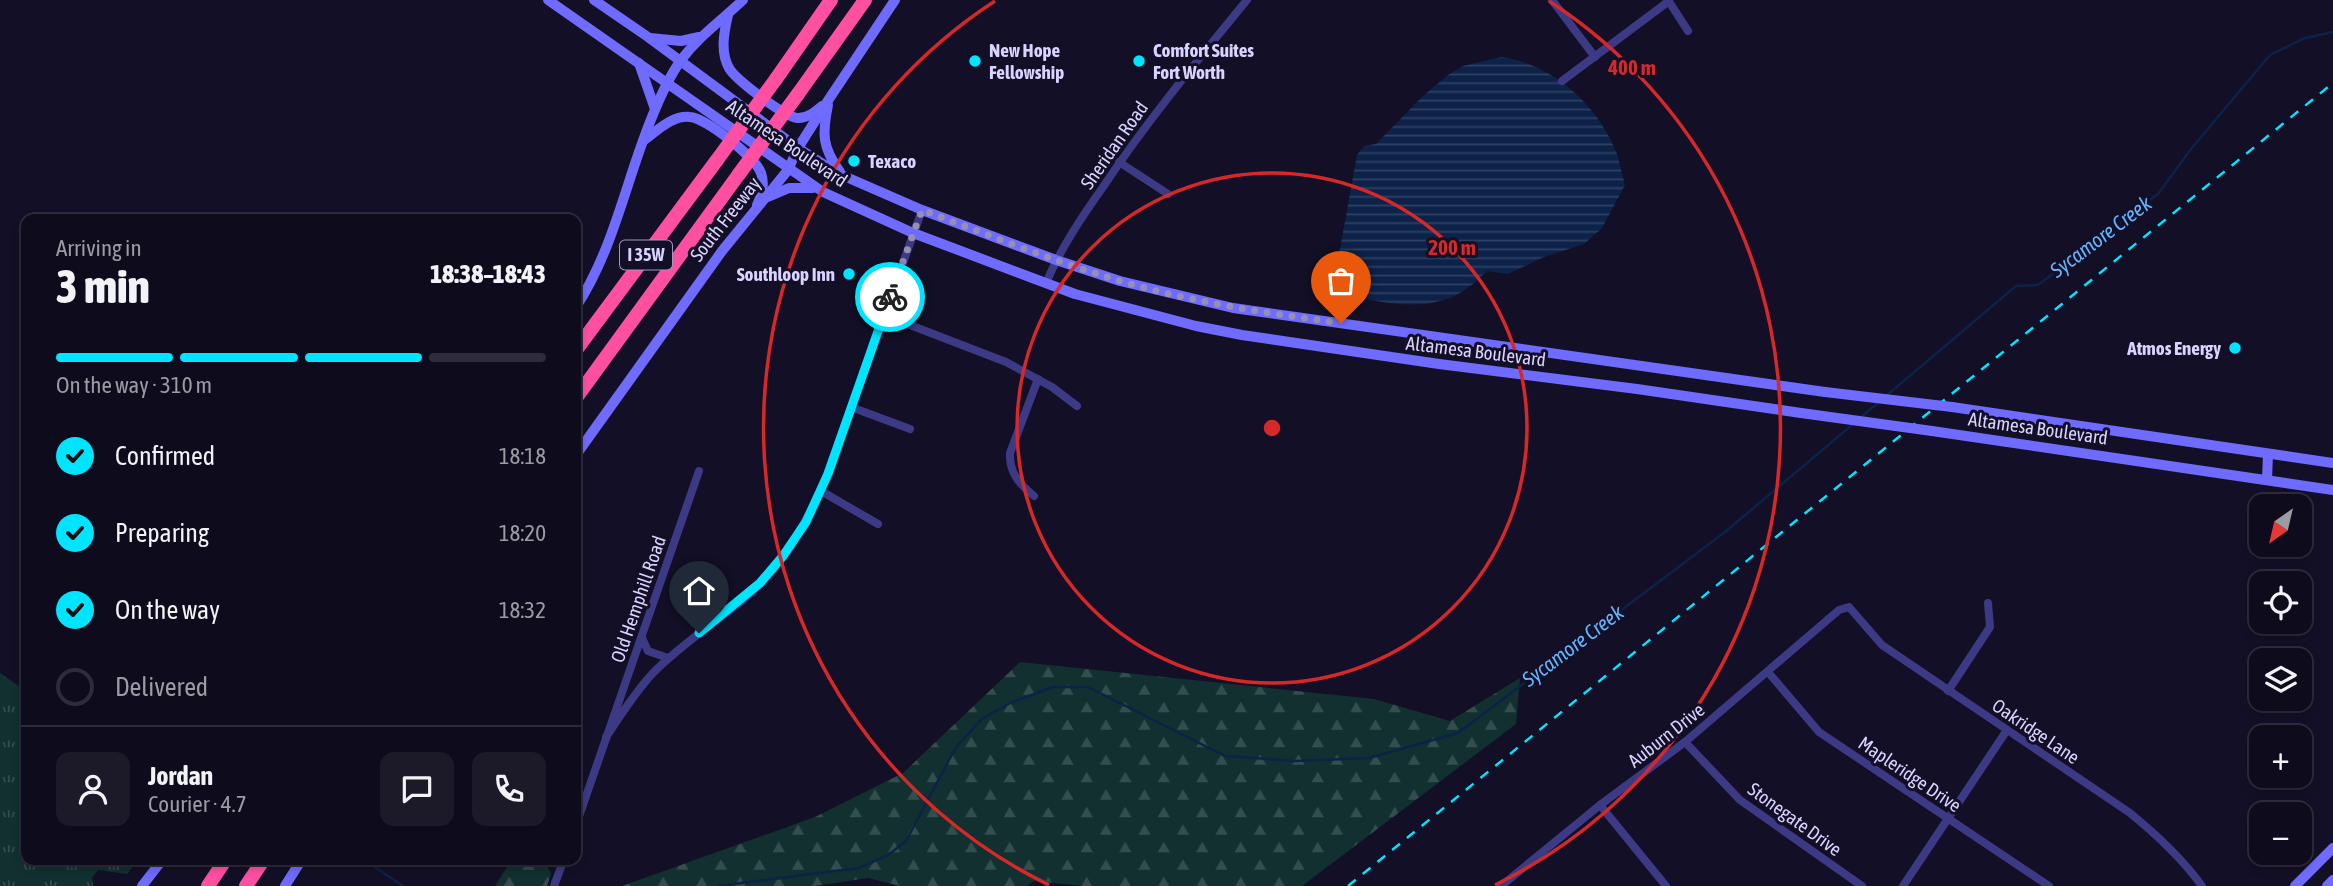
<!DOCTYPE html>
<meta charset="utf-8">
<style>
:root{--surface:#0e0b1c;--page:#1c1929;--text:#f1f3f6;--muted:#9b9ba3;--line:#2e2b3b;--accent:#00e5ff}
body{margin:0;font-family:"Asap Condensed",sans-serif;background:var(--page);color:var(--text);height:100vh;display:flex;flex-direction:column;font-size:26px;white-space:nowrap}
*{box-sizing:border-box;margin:0}
p{font-size:23px;color:var(--muted)}
.icon{flex:none;width:38px;height:38px;fill:none;stroke:currentColor;stroke-width:2;stroke-linecap:round;stroke-linejoin:round}
.map{position:relative;flex:1;overflow:hidden}
.sheet{position:absolute;left:21px;top:214px;width:560px;height:651px;display:flex;flex-direction:column;background:var(--surface);border-radius:14px;box-shadow:0 4px 10px #0003,0 0 0 2px var(--line)}
.sheet>*{flex:none}
.needle{width:46px;rotate:214deg}
.tools{position:absolute;left:2249px;top:494px;display:grid;gap:14px}
.tools a{display:grid;place-items:center;width:63px;height:63px;border-radius:14px;background:var(--surface);box-shadow:0 4px 10px #0003,0 0 0 2px var(--line);font-size:35px}
.pin{position:absolute;display:grid;place-items:center;width:60px;height:60px;color:#fff;margin:-72px -30px;border-radius:50% 50% 50% 0;rotate:-45deg;box-shadow:0 0 7px #0007}
.pin .icon{rotate:45deg}
.courier{position:absolute;display:grid;place-items:center;width:70px;height:70px;margin:-35px;border:5px solid #00e5ff;border-radius:50%;background:#fff;color:#222;box-shadow:0 2px 9px #0007}
.head em{font-style:normal;font-weight:800}
.head div{display:flex;flex-direction:column-reverse}
.head{display:flex;align-items:center;justify-content:space-between;height:119px;padding:0 35px}
h1{font-size:46px;font-weight:800;line-height:52px}
.bar{display:grid;grid-template-columns:repeat(4,1fr);gap:10px 7px;align-content:center;height:84px;padding:0 35px}
.bar i{height:9px;border-radius:5px;background:var(--line)}
.bar .on{background:var(--accent)}
.bar p{grid-column:span 4}
.line{display:flex;align-items:center;gap:18px;padding:0 35px;border-top:2px solid var(--line)}
.line div{flex:1}
.round{display:grid;place-items:center;flex:none;width:74px;height:74px;border-radius:14px;background:var(--page)}
ol{padding:0 35px;list-style:none}
li{display:flex;align-items:center;gap:21px;height:77px}
li p{margin-inline-start:auto}
li .icon{padding:7px;border-radius:50%;background:var(--accent);color:#111;stroke-width:4}
li:last-child{color:var(--muted)}
li i{width:38px;height:38px;border:4px solid var(--line);border-radius:50%}
.map>svg:first-child{display:block}
</style>
<div class="map">
<svg width="2333" height="886" viewBox="0 0 2333 886">
<defs>
<pattern id="grass-tufts" width="24" height="20" patternUnits="userSpaceOnUse" patternTransform="scale(1.75)"><rect width="24" height="20" fill="#12302f"/><path d="M3 7l-1-3M5 7V3M7 7l1-3M15 17l-1-3M17 17v-4M19 17l1-3" fill="none" stroke="#344d4e"/></pattern>
<pattern id="forest-firs" width="22" height="20" patternUnits="userSpaceOnUse" patternTransform="scale(1.75)"><rect width="22" height="20" fill="#12302f"/><path d="M5 1l3.5 6h-7zM16 11l3.5 6h-7z" fill="#344d4e"/></pattern>
<pattern id="water-rules" width="6" height="5" patternUnits="userSpaceOnUse" patternTransform="scale(1.75)"><rect width="6" height="5" fill="#0c2248"/><path d="M0 2.5h6" fill="none" stroke="#2f4163"/></pattern>
</defs>
<rect width="100%" height="100%" fill="#130f26"/>
<!-- grass -->
<polygon fill="url(#grass-tufts)" points="0,673 26,691 26,859 139,859 127,874 98,870 92,878 93,886 0,886"/>
<!-- forest -->
<g fill="url(#forest-firs)">
<polygon points="1020,662 1374,699 1450,721 1520,678 1516,724 1302,886 1083,886 1034,881 1027,886 900,886 868,878 815,886 622,886 815,817 903,773"/>
<polygon points="512,859 544,859 551,874 547,886 495,886"/>
</g>
<!-- water -->
<path fill="url(#water-rules)" d="M1501 57C1552 63 1599 106 1617 154 1620 164 1622 175 1625 185L1602 228 1584 244 1544 257 1508 274 1487 271C1480 277 1474 284 1466 289 1430 315 1380 302 1339 294L1334 282 1357 155 1364 146 1376 144 1423 96 1448 75 1463 66Z"/>
<g fill="none" stroke-linecap="round" stroke-linejoin="round">
<!-- stream -->
<g stroke="#0c2248" stroke-width="2.5">
<polyline points="1886,396 2016,286 2038,285 2158,194 2191,149 2270,55 2305,38 2333,32"/>
<polyline points="1860,418 1879,402"/>
<polyline points="363,859 403,886"/>
<polyline points="718,886 859,868 888,855 906,841 956,747 982,719 1010,703 1053,687 1088,687 1225,756 1295,761 1369,758 1458,733 1725,532 1852,425"/>
</g>
<!-- street -->
<g stroke="#3d3a85" stroke-width="8">
<polyline points="1552,0 1595,57"/>
<polyline points="1668,0 1688,31"/>
<polyline points="1562,81 1669,1"/>
<polyline points="1119,162 1168,194"/>
<path d="M1046 283C1061 248 1081 218 1103 187 1147 121 1197 61 1247 0"/>
<polyline points="884,315 1006,362 1052,387 1077,406"/>
<polyline points="851,407 910,429"/>
<polyline points="821,491 878,524"/>
<path d="M1034 496C1019 484 1009 472 1010 453L1038 379"/>
<polyline points="642,638 648,651 668,658"/>
<polyline points="1768,672 1819,732 2049,886"/>
<polyline points="1948,691 1990,627 1988,603"/>
<path d="M606 737C621 715 635 692 653 673 681 644 715 623 745 598 784 564 808 521 827 474L922 210"/>
<polyline points="1685,742 1740,800 1862,886"/>
<polyline points="1600,805 1666,886"/>
<polyline points="576,825 699,471"/>
<polyline points="554,886 564,859"/>
<path d="M1501 886 1600 805 1685 742 1839 610 1849 607 1882 645 2130 813C2157 835 2181 857 2202 886"/>
<polyline points="1903,886 2007,730"/>
</g>
<!-- secondary -->
<g stroke="#6f6bff" stroke-width="10">
<polyline points="548,0 823,192 913,233 1075,294 1196,326 1242,335 1439,364 1637,389 1801,413"/>
<polyline points="594,0 648,37 798,148 837,173 922,210 1056,260 1120,281 1233,308 1825,392"/>
<path d="M728 15C724 32 720 52 729 68 735 79 787 119 798 118 808 118 815 112 822 106"/>
<polyline points="650,38 681,41 699,37"/>
<polyline points="639,63 655,109"/>
<path d="M828 105C822 134 822 147 840 172"/>
<path d="M643 141C657 131 672 115 690 117 706 118 756 158 761 173 765 184 762 195 757 205"/>
<polyline points="768,197 789,188 813,188"/>
<path d="M576 307C614 249 626 180 652 117 660 97 669 77 681 60 699 36 722 20 743 0"/>
<polyline points="1952,407 2333,463"/>
<polyline points="1932,431 2333,490"/>
<polyline points="576,455 722,251 788,170 798,148 829,99 895,0"/>
<polyline points="2267,480 2268,454"/>
<polyline points="142,886 163,859"/>
<polyline points="285,886 302,859"/>
<polyline points="2295,886 2333,848"/>
<polyline points="2327,886 2333,880"/>
</g>
<!-- highway -->
<g stroke="#ff4fa3" stroke-width="14">
<polyline points="776,79 831,0"/>
<polyline points="798,94 865,0"/>
<polyline points="576,350 717,160"/>
<polyline points="576,398 739,174"/>
<polyline points="208,886 226,859"/>
<polyline points="246,886 264,859"/>
</g>
<!-- rail -->
<polyline stroke="#00e5ff" stroke-width="2.5" stroke-dasharray="10 9" stroke-linecap="butt" points="1348,886 2333,83"/>
<!-- secondary-bridge -->
<g stroke="#6f6bff" stroke-width="10">
<polyline points="1825,392 1952,407"/>
<polyline points="1801,413 1932,431"/>
</g>
<!-- highway-bridge -->
<g stroke="#ff4fa3" stroke-width="14">
<polyline points="717,160 776,79"/>
<polyline points="739,174 798,94"/>
</g>
</g>
<g fill="none" stroke-linecap="round" stroke-linejoin="round">
<!-- done -->
<path stroke="#948fb3" stroke-width="7" stroke-dasharray="0 12.6" d="M890 297 922 210C1000 239 1079 272 1161 292 1220 306 1280 315 1341 323"/>
<!-- route -->
<polyline stroke="#00e5ff" stroke-width="9" points="699,633 760,583 783,556 806,522 828,474 890,297"/>
</g>
<!-- distance rings -->
<g fill="none" stroke="#d62828" stroke-width="3.5">
<circle cx="1272" cy="428" r="255"/>
<path d="M1049 885A509 509 0 0 1 995 1M1549 1A509 509 0 0 1 1495 885"/>
</g>
<!-- markers -->
<g fill="#00e5ff" stroke="#130f26" stroke-width="2.5">
<circle cx="975" cy="61" r="7"/>
<circle cx="1139" cy="61" r="7"/>
<circle cx="854" cy="161" r="7"/>
<circle cx="849" cy="274" r="7"/>
<circle cx="2235" cy="348" r="7"/>
</g>
<g text-anchor="middle" stroke-width="6" stroke-linejoin="round" paint-order="stroke">
<!-- shield labels -->
<rect fill="#130f26" stroke="#9e99be" stroke-width="2" x="620" y="240.5" width="52" height="29" rx="5"/>
<g font-size="18" font-weight="bold" fill="#d9d4ff">
<text x="646" y="261">I 35W</text>
</g>
<!-- poi labels -->
<g font-size="19" font-weight="bold" fill="#d9d4ff" stroke="#130f26" text-anchor="start">
<text x="989" y="57">New Hope<tspan x="989" dy="22">Fellowship</tspan></text>
<text x="1153" y="57">Comfort Suites<tspan x="1153" dy="22">Fort Worth</tspan></text>
<text x="868" y="168">Texaco</text>
<text x="835" y="281" text-anchor="end">Southloop Inn</text>
<text x="2221" y="355" text-anchor="end">Atmos Energy</text>
</g>
<!-- street labels -->
<g font-size="19" fill="#d9d4ff" stroke="#130f26">
<text transform="translate(787 143) rotate(34)" y="7">Altamesa Boulevard</text>
<text transform="translate(1114 145) rotate(-55)" y="7">Sheridan Road</text>
<text transform="translate(725 219) rotate(-52)" y="7">South Freeway</text>
<text transform="translate(1476 351) rotate(7)" y="7">Altamesa Boulevard</text>
<text transform="translate(2038 428) rotate(8)" y="7">Altamesa Boulevard</text>
<text transform="translate(638 599) rotate(-71)" y="7">Old Hemphill Road</text>
<text transform="translate(2036 731) rotate(34)" y="7">Oakridge Lane</text>
<text transform="translate(1666 735) rotate(-38)" y="7">Auburn Drive</text>
<text transform="translate(1910 774) rotate(34)" y="7">Mapleridge Drive</text>
<text transform="translate(1795 819) rotate(36)" y="7">Stonegate Drive</text>
</g>
<!-- water labels -->
<g font-size="21" font-style="italic" fill="#62b6ff" stroke="#130f26">
<text transform="translate(2101 237) rotate(-37)" y="7">Sycamore Creek</text>
<text transform="translate(1573 646) rotate(-37)" y="7">Sycamore Creek</text>
</g>
</g>
<circle cx="1272" cy="428" r="10" fill="#d62828" stroke="#130f26" stroke-width="3.5"/>
<g font-size="21" text-anchor="middle" font-weight="bold" fill="#d62828" stroke="#130f26" stroke-width="6" stroke-linejoin="round" paint-order="stroke">
<text x="1632" y="75">400 m</text>
<text x="1452" y="255">200 m</text>
</g>
</svg>
<div class="tools">
<a><svg class="needle" viewBox="-14 -14 28 28"><path d="M0-13l5 13h-10z" fill="#e53935"/><path d="M0 13l5-13h-10z" fill="#9b9ba3"/></svg></a>
<a><svg class="icon" aria-label="locate" viewBox="0 0 24 24"><circle cx="12" cy="12" r="6"/><path d="M12 2v4M12 18v4M2 12h4M18 12h4"/></svg></a>
<a><svg class="icon" aria-label="layers" viewBox="0 0 24 24"><path d="M12 4l9 5-9 5-9-5zM3 14l9 5 9-5"/></svg></a>
<a>+</a>
<a>−</a>
</div>
<div class="pin" style="left:1341px;top:323px;background:#ea580c"><svg class="icon" aria-label="bag" viewBox="0 0 24 24"><path d="M5 8h14l-1 12H6zM9 8a3 3 0 0 1 6 0"/></svg></div>
<div class="pin" style="left:699px;top:633px;background:#1f2937"><svg class="icon" aria-label="home" viewBox="0 0 24 24"><path d="M3 11l9-7 9 7M6 9v11h12V9"/></svg></div>
<div class="courier" style="left:890px;top:297px"><svg class="icon" aria-label="bike" viewBox="0 0 24 24"><circle cx="6" cy="16" r="4"/><circle cx="18" cy="16" r="4"/><path d="M6 16l4-8h5l3 8M10 8l3 8H6M13 5h3"/></svg></div>
<section class="sheet">
<div class="head"><div><h1>3 min</h1><p>Arriving in</p></div><em>18:38–18:43</em></div>
<div class="bar"><i class="on"></i><i class="on"></i><i class="on"></i><i></i><p>On the way · 310 m</p></div>
<ol>
<li><svg class="icon" aria-label="check" viewBox="0 0 24 24"><path d="M5 12l5 5 9-10"/></svg>Confirmed<p>18:18</p></li>
<li><svg class="icon" aria-label="check" viewBox="0 0 24 24"><path d="M5 12l5 5 9-10"/></svg>Preparing<p>18:20</p></li>
<li><svg class="icon" aria-label="check" viewBox="0 0 24 24"><path d="M5 12l5 5 9-10"/></svg>On the way<p>18:32</p></li>
<li><i></i>Delivered</li>
</ol>
<div class="line" style="height:126px"><a class="round"><svg class="icon" aria-label="person" viewBox="0 0 24 24"><circle cx="12" cy="8" r="4"/><path d="M4 21q1-7 8-7t8 7"/></svg></a><div><b>Jordan</b><p>Courier · 4.7</p></div><a class="round"><svg class="icon" aria-label="chat" viewBox="0 0 24 24"><path d="M4 5h16v11H9l-5 4z"/></svg></a><a class="round"><svg class="icon" aria-label="phone" viewBox="0 0 24 24"><path d="M5 4h4l2 5-3 2q2 4 5 5l2-3 5 2v4C11 20 4 13 5 4z"/></svg></a></div>
</section>
</div>
